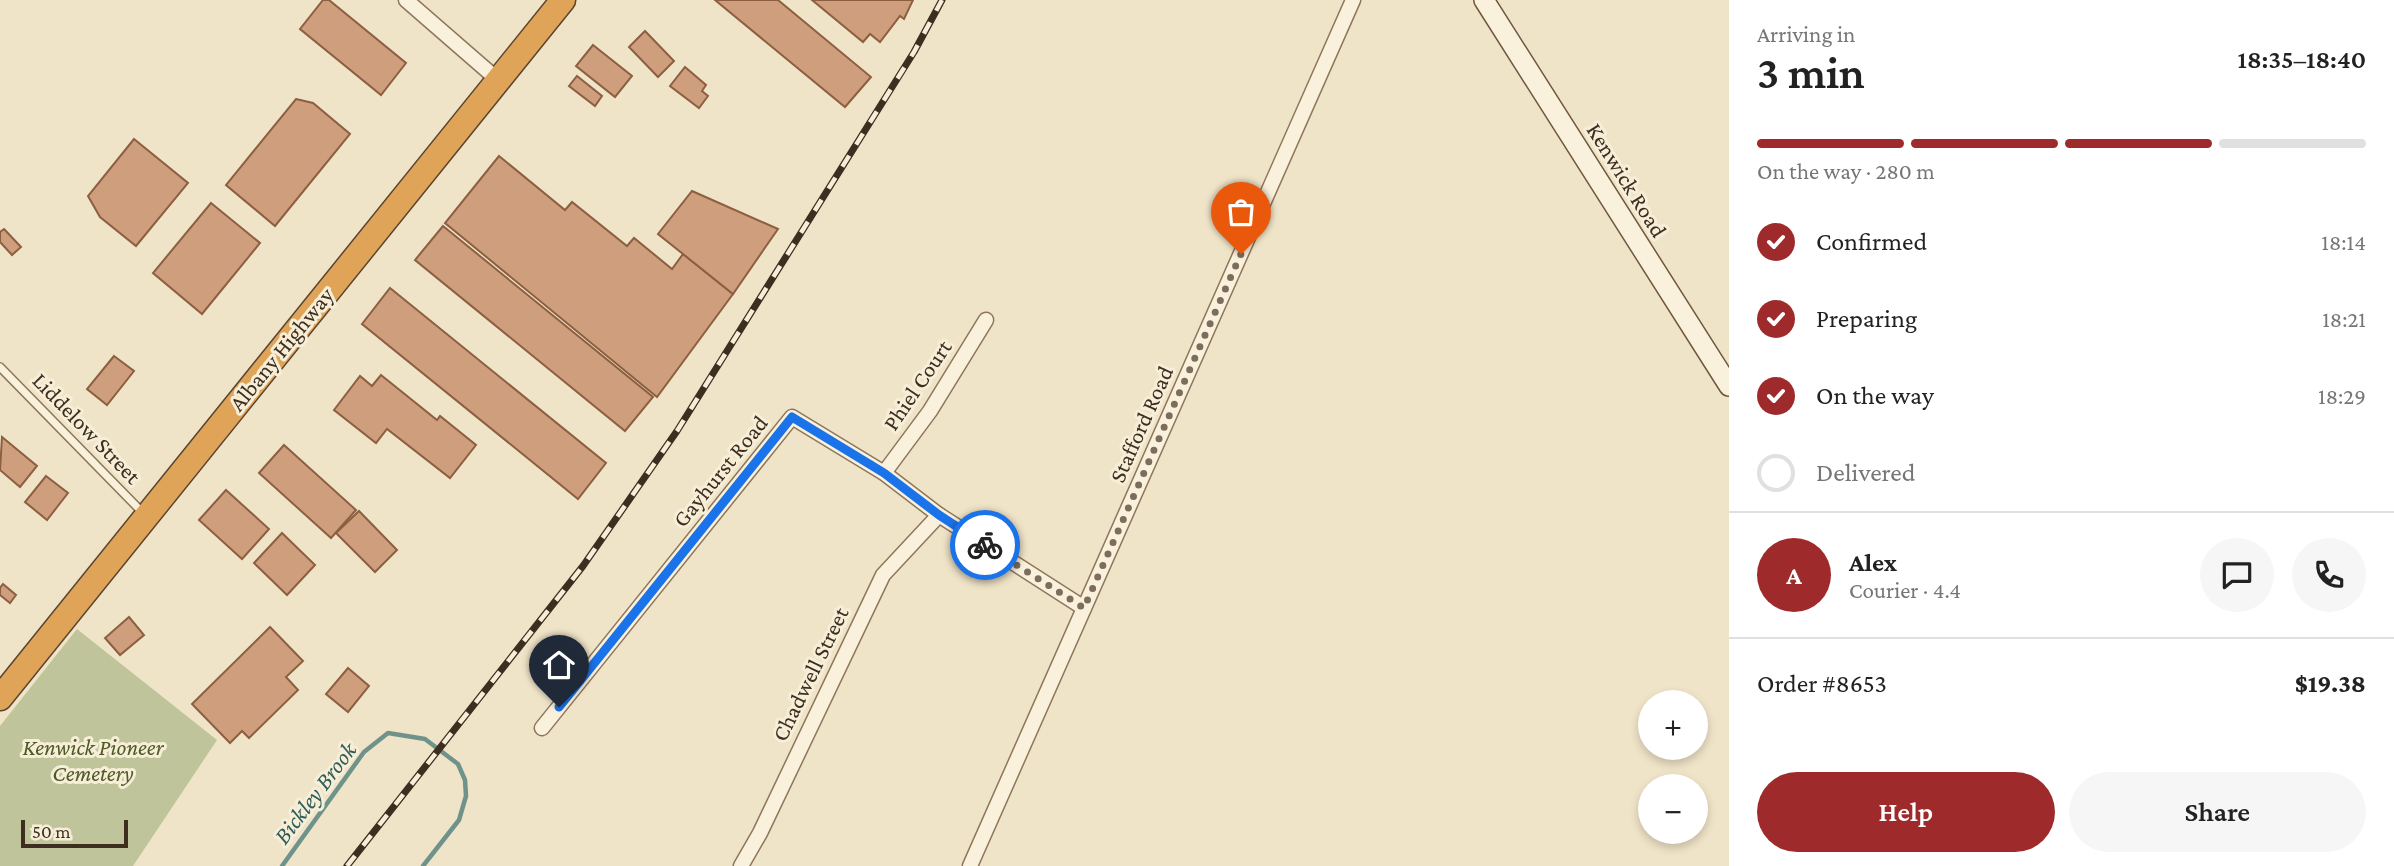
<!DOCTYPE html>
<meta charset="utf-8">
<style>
:root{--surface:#fff;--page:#f6f6f6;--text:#222;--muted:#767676;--line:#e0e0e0;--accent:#9e2a2b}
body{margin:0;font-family:"Crimson Pro",serif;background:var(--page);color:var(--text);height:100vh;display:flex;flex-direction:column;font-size:26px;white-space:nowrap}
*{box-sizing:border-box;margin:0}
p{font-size:23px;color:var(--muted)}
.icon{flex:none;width:38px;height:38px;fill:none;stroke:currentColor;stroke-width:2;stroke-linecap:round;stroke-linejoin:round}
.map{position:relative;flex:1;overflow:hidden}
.drawer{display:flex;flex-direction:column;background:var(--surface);width:665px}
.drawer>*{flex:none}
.buttons{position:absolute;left:1638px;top:690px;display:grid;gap:14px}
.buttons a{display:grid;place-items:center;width:70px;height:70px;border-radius:50%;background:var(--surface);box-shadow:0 4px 10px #0003;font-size:35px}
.scale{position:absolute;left:21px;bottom:18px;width:107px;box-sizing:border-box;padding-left:7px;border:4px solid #3d2e20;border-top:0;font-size:19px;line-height:24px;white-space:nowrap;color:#3d2e20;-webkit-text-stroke:5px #f7eed8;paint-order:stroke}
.pin{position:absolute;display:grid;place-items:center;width:60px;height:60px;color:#fff;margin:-72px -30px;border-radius:50% 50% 50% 0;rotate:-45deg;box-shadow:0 0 7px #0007}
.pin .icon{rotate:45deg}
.courier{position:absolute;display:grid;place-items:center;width:70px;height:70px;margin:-35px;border:5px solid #1a73e8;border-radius:50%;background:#fff;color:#222;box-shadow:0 2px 9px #0007}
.head em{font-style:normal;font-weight:600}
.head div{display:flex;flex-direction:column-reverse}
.head{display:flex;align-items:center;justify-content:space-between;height:119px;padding:0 28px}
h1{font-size:46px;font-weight:600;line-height:52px}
.bar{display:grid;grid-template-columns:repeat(4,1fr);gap:10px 7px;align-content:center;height:84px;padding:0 28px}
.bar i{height:9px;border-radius:5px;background:var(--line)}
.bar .on{background:var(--accent)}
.bar p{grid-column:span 4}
.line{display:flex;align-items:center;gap:18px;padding:0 28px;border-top:2px solid var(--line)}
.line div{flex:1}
.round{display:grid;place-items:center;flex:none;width:74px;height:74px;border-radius:37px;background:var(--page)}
ol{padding:0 28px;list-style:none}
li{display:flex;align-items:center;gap:21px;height:77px}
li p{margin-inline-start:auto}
li .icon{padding:7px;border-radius:50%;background:var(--accent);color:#fff;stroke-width:4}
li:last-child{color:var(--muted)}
li i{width:38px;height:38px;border:4px solid var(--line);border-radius:50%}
.primary-button{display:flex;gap:14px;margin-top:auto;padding:14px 28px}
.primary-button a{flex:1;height:80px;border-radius:42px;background:var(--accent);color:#fff;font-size:28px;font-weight:600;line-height:80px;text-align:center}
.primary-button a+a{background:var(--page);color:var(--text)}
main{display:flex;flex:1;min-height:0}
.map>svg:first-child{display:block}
</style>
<main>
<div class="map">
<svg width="1729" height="866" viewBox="0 0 1729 866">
<rect width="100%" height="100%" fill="#f0e4c8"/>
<!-- cemetery -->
<polygon fill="#bfc49a" points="77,629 217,740 133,866 0,866 0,726"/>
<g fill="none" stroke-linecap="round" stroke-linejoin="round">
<!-- stream -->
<polyline stroke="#6f938a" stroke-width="4.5" points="282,866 364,752 388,733 425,739 458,764 465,780 466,796 459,820 423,866"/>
</g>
<!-- building -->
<g fill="#cf9f7d" stroke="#8d5f41" stroke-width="2">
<polygon points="323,0 329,0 406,63 381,95 300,29"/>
<polygon points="715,0 778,0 871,77 845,107"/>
<polygon points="812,0 913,0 904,19 900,16 880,42 870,34 863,42"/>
<polygon points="645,31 674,61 658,77 629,47"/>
<polygon points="593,45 632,76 615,97 576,66"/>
<polygon points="685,67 706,85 702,91 708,96 699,108 670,86"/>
<polygon points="577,76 602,96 595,106 569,86"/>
<polygon points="296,99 313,103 350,134 275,226 226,185"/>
<polygon points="134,139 188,183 136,246 100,217 88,196"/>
<polygon points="499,156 565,210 572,202 627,246 634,238 672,269 683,254 733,294 657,397 445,223"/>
<polygon points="692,191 778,229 733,294 658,234"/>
<polygon points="211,203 260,243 202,314 153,273"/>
<polygon points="443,226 653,397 625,431 415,260"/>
<polygon points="4,229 21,247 12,255 0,242 0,232"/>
<polygon points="390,288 606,463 578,499 362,324"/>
<polygon points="114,356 134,371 107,405 87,389"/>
<polygon points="381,375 437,420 440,416 476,445 450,478 387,429 376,443 334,410 360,376 372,386"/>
<polygon points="2,437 37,466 20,487 0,470"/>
<polygon points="284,445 356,510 331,538 259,473"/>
<polygon points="46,476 68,493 47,520 25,502"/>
<polygon points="226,490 269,529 242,559 199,520"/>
<polygon points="359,511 397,550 375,572 336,533"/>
<polygon points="282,533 315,565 287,595 254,563"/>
<polygon points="3,584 16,595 10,603 0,595 0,588"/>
<polygon points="129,617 144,635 120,655 105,638"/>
<polygon points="270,627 303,661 286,677 298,690 249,738 242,731 230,743 192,704"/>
<polygon points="348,668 369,686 348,712 326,694"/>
</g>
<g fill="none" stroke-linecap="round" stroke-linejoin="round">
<!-- lane casing -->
<g stroke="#8d765c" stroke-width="10">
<polyline id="lane" points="0,367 144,514"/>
</g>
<!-- street casing -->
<g stroke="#8d765c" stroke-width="17">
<g id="street">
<polyline points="406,0 498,80"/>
<polyline points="884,473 930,411 986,320"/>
<polyline points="542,728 792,417 884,473 939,515 1084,608"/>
<polyline points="741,866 760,833 883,575 939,515"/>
<polyline points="970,866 1353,0"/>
</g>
</g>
<!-- secondary casing -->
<g stroke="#6f573f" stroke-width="22">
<polyline id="secondary" points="1484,0 1729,386"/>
</g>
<!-- highway casing -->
<g stroke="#5b4430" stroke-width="27">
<polyline id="highway" points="0,698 563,0"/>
</g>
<!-- lane -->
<use href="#lane" stroke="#faf1dc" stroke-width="7"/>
<!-- street -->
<use href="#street" stroke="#faf1dc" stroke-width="14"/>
<!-- secondary -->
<use href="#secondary" stroke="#faf1dc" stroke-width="19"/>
<!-- highway -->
<use href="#highway" stroke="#e0a458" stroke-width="24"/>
<!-- rail casing -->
<g stroke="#3d2e20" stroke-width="7">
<polyline id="rail" points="347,866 583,566 677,431 914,52 942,0"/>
</g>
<!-- rail -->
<use href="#rail" stroke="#f7eed8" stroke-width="4.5" stroke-dasharray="13" stroke-linecap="butt"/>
</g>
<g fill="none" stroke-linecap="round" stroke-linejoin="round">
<!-- done -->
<polyline stroke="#7c6e5b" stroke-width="7" stroke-dasharray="0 12.6" points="985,545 1084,608 1241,254"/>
<!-- route -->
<polyline stroke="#1a73e8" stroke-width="9" points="559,707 792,417 884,473 939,515 985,545"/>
</g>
<g text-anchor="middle" stroke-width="6" stroke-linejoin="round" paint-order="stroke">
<!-- street labels -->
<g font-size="23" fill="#3d2e20" stroke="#f7eed8">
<text transform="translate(1627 180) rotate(58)" y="8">Kenwick Road</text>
<text transform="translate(281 349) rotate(-51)" y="8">Albany Highway</text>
<text transform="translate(917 385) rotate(-56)" y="8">Phiel Court</text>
<text transform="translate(1141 424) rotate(-66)" y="8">Stafford Road</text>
<text transform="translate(87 428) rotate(46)" y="8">Liddelow Street</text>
<text transform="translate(720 471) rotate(-51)" y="8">Gayhurst Road</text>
<text transform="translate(810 674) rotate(-64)" y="8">Chadwell Street</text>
</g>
<!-- park labels -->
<g font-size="23" font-style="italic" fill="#4d5a26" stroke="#f7eed8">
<text x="93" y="755">Kenwick Pioneer<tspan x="93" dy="26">Cemetery</tspan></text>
</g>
<!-- water labels -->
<g font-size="24" font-style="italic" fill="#2f5d5a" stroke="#f7eed8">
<text transform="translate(315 793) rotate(-53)" y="8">Bickley Brook</text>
</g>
</g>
</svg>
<div class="buttons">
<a>+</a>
<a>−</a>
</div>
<div class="scale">50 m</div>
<div class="pin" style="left:1241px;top:254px;background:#ea580c"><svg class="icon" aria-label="bag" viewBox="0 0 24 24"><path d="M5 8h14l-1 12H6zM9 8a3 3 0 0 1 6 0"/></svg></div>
<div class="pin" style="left:559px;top:707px;background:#1f2937"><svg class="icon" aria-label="home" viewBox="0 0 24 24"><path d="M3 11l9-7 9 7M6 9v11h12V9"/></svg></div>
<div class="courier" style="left:985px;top:545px"><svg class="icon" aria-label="bike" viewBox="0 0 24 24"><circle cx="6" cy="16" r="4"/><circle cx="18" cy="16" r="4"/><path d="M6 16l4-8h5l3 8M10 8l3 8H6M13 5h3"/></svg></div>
</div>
<section class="drawer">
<div class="head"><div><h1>3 min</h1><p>Arriving in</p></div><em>18:35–18:40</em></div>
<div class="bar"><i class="on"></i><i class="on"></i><i class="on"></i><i></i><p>On the way · 280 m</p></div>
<ol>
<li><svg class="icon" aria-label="check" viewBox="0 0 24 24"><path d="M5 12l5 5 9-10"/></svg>Confirmed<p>18:14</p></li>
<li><svg class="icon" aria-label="check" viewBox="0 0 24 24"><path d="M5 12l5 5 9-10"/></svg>Preparing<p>18:21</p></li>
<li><svg class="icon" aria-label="check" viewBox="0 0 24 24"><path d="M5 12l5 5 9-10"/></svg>On the way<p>18:29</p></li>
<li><i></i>Delivered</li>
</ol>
<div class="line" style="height:126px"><b class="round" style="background:var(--accent);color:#fff">A</b><div><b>Alex</b><p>Courier · 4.4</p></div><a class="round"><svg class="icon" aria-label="chat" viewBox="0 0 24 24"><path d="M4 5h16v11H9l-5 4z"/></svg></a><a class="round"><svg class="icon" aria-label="phone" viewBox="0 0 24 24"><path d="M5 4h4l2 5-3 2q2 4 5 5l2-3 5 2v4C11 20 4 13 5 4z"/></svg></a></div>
<div class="line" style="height:91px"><div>Order #8653</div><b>$19.38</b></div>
<div class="primary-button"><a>Help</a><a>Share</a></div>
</section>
</main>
